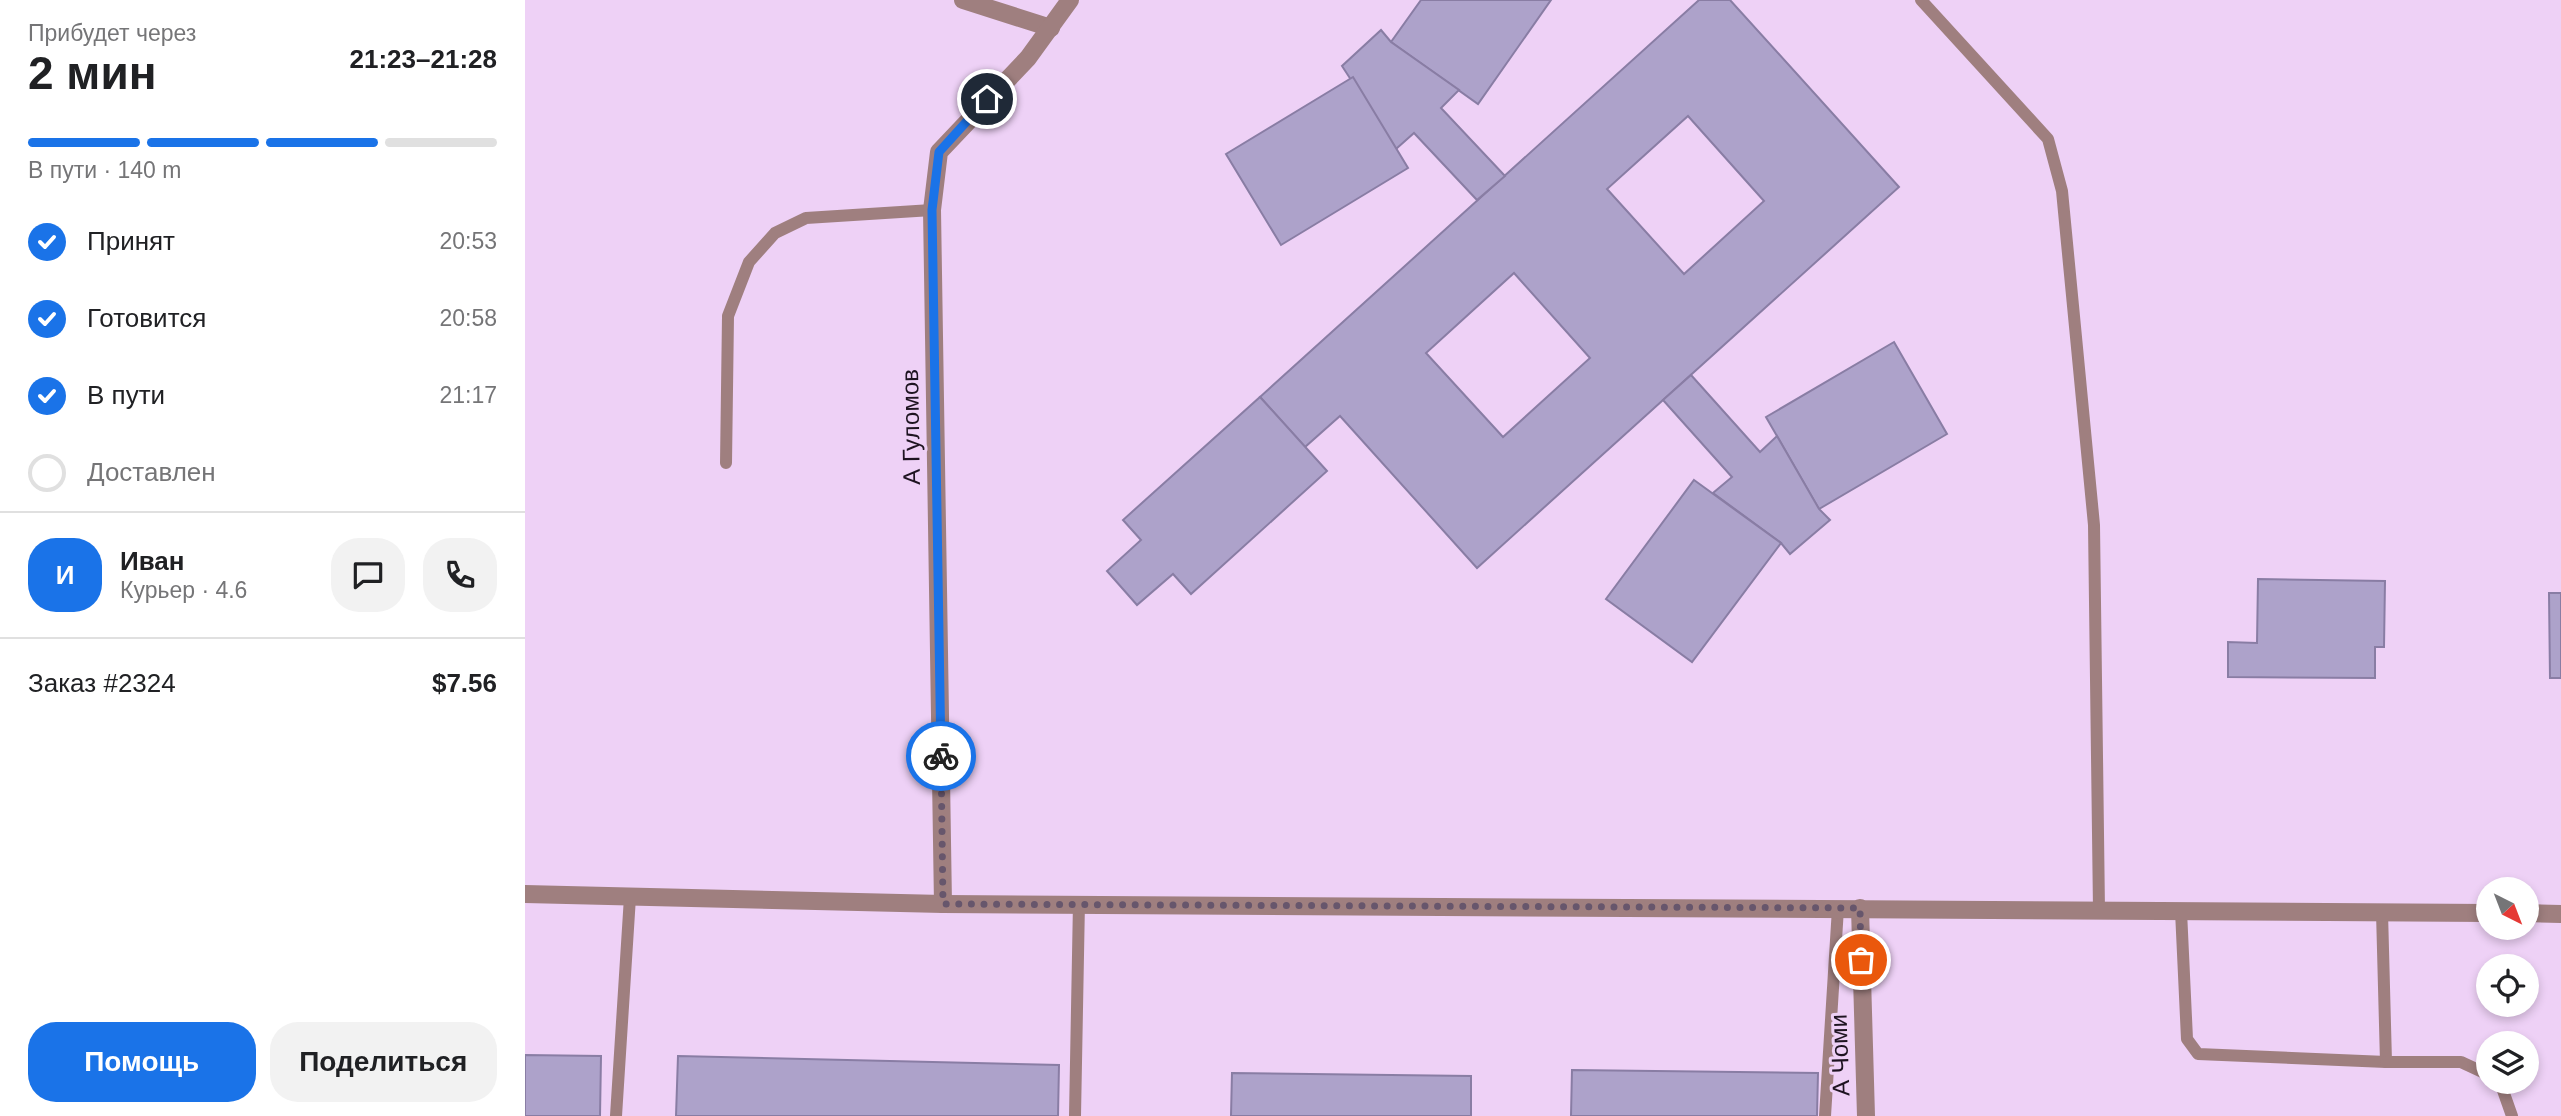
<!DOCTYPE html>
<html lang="ru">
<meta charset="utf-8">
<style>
:root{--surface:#fff;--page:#f2f2f2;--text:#202124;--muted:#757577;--line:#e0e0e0;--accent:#1a73e8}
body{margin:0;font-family:Helvetica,sans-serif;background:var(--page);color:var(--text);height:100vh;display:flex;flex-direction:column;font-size:26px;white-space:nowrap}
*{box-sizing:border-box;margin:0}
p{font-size:23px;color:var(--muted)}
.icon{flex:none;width:38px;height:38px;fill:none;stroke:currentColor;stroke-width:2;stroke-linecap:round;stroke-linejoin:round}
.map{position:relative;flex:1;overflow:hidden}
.panel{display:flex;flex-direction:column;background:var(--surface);width:525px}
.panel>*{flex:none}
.needle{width:46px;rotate:138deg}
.controls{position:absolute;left:1951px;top:877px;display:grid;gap:14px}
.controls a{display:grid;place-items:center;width:63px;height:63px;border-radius:50%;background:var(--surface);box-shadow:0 4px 10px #0003;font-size:35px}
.pin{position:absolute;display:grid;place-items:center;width:60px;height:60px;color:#fff;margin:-30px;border:4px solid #fff;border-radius:50%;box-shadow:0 2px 7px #0007}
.courier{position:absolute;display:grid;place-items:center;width:70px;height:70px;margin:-35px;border:5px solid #1a73e8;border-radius:50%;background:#fff;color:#222;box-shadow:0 2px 9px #0007}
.head em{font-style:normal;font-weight:700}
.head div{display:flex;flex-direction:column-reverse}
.head{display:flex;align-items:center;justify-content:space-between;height:119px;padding:0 28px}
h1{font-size:46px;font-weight:700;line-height:52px}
.bar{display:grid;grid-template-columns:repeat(4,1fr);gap:10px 7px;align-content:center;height:84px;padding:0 28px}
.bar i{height:9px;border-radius:5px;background:var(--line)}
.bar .on{background:var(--accent)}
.bar p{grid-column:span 4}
.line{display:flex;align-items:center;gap:18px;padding:0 28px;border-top:2px solid var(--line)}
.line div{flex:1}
.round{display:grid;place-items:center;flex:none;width:74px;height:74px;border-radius:28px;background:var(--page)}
ol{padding:0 28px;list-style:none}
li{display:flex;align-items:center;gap:21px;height:77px}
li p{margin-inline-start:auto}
li .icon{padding:7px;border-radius:50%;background:var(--accent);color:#fff;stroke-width:4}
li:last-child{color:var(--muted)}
li i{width:38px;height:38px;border:4px solid var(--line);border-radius:50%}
.primary-button{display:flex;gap:14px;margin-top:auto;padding:14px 28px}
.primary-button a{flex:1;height:80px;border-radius:28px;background:var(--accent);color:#fff;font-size:28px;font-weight:700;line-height:80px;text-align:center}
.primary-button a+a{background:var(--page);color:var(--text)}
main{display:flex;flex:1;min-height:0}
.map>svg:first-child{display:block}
</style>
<main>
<section class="panel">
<div class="head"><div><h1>2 мин</h1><p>Прибудет через</p></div><em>21:23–21:28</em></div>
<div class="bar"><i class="on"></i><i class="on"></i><i class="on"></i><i></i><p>В пути · 140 m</p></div>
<ol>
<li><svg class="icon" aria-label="check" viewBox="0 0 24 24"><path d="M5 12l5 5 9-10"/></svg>Принят<p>20:53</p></li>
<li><svg class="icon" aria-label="check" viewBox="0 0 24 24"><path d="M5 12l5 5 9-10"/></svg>Готовится<p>20:58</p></li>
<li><svg class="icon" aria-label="check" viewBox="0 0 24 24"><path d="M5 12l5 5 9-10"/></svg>В пути<p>21:17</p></li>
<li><i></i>Доставлен</li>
</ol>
<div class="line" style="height:126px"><b class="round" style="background:var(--accent);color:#fff">И</b><div><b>Иван</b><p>Курьер · 4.6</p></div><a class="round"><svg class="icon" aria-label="chat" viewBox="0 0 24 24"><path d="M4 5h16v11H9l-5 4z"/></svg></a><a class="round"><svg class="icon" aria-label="phone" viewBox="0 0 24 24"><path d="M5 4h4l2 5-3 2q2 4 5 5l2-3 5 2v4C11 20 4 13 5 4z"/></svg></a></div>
<div class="line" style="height:91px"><div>Заказ #2324</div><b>$7.56</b></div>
<div class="primary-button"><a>Помощь</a><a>Поделиться</a></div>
</section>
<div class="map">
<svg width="2036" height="1116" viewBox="0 0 2036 1116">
<rect width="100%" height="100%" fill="#eed1f6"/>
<!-- building -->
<g fill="#ada2ca" stroke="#897da4" stroke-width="2" fill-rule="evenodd">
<polygon points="896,0 1026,0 953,104 866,42"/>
<path d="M1174 0H1205L1374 187 952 568 815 416 780 447 735 397ZM1163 116 1239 201 1159 274 1082 189ZM989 273 1065 358 978 437 901 353Z"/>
<polygon points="856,30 866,42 934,90 916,108 980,176 952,200 889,133 871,149 817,66"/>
<polygon points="828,77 883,168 756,245 701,154"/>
<polygon points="1369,342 1422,434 1294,509 1241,417"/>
<polygon points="1166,375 1235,452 1252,436 1294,509 1305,520 1265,554 1256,543 1188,493 1207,477 1138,400"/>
<polygon points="735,397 802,471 666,594 648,574 612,605 582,571 616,540 598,520"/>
<polygon points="1169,480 1256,543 1167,662 1081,599"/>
<polygon points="1733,579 1860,581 1859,647 1850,647 1850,678 1703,677 1703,642 1732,643"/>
<polygon points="2024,593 2036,593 2036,678 2025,678"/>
<polygon points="0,1055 76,1056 75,1116 0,1116"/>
<polygon points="153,1056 534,1065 533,1116 151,1116"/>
<polygon points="1047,1070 1293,1073 1292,1116 1046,1116"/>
<polygon points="707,1073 946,1076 946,1116 706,1116"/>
</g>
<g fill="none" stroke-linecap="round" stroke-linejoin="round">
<!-- service -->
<g stroke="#9f7f7f" stroke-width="12">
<polyline points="1396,0 1523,139 1537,191 1569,525 1574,910"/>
<polyline points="201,463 203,316 224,262 250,233 281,218 407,210"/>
<polyline points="1656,911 1662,1039 1673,1054 1861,1062 1857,912"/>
<polyline points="1861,1062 1936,1062 1964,1075"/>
<polyline points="1975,1082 1987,1116"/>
<polyline points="91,1116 105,897"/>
<polyline points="550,1116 554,902"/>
<polyline points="1300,1116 1313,908"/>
</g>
<!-- minor -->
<g stroke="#9f7f7f" stroke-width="18">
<polyline points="438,0 526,28"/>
<polyline points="418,904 407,210 414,152 503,58 545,0"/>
<polyline points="1335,908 1341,1116"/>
</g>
<!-- tertiary -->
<g stroke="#9f7f7f" stroke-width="18">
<polyline points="0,894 418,904 1964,913"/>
<polyline points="2002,913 2036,914"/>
</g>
</g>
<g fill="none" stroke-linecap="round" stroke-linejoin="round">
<!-- done -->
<polyline stroke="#67566c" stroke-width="7" stroke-dasharray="0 12.6" points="416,756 418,904 1335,908 1336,960"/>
<!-- route -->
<polyline stroke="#1a73e8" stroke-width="9" points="416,756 407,210 414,152 462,99"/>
</g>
<g text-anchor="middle" stroke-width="6" stroke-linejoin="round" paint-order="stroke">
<!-- street labels -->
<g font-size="24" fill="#1e1421" stroke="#eed1f6">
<text transform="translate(386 427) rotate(-91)" y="8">А Гуломов</text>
<text transform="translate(1315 1055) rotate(-92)" y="8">А Чоми</text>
</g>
</g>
</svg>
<div class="controls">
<a><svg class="needle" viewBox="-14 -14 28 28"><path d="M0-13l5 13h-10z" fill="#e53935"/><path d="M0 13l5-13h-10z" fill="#757577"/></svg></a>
<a><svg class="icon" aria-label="locate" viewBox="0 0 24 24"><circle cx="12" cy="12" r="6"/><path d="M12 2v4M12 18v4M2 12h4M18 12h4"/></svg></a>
<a><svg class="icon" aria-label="layers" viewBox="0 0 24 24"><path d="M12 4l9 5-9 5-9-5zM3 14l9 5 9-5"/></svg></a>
</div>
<div class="pin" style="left:1336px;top:960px;background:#ea580c"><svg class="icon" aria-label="bag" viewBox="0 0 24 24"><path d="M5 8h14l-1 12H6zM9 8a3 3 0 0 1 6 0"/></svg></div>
<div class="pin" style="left:462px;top:99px;background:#1f2937"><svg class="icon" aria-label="home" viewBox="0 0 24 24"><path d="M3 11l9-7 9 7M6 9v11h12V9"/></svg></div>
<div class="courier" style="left:416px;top:756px"><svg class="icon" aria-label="bike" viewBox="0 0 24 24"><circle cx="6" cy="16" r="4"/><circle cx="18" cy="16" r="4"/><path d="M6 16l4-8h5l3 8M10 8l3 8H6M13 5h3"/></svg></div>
</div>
</main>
